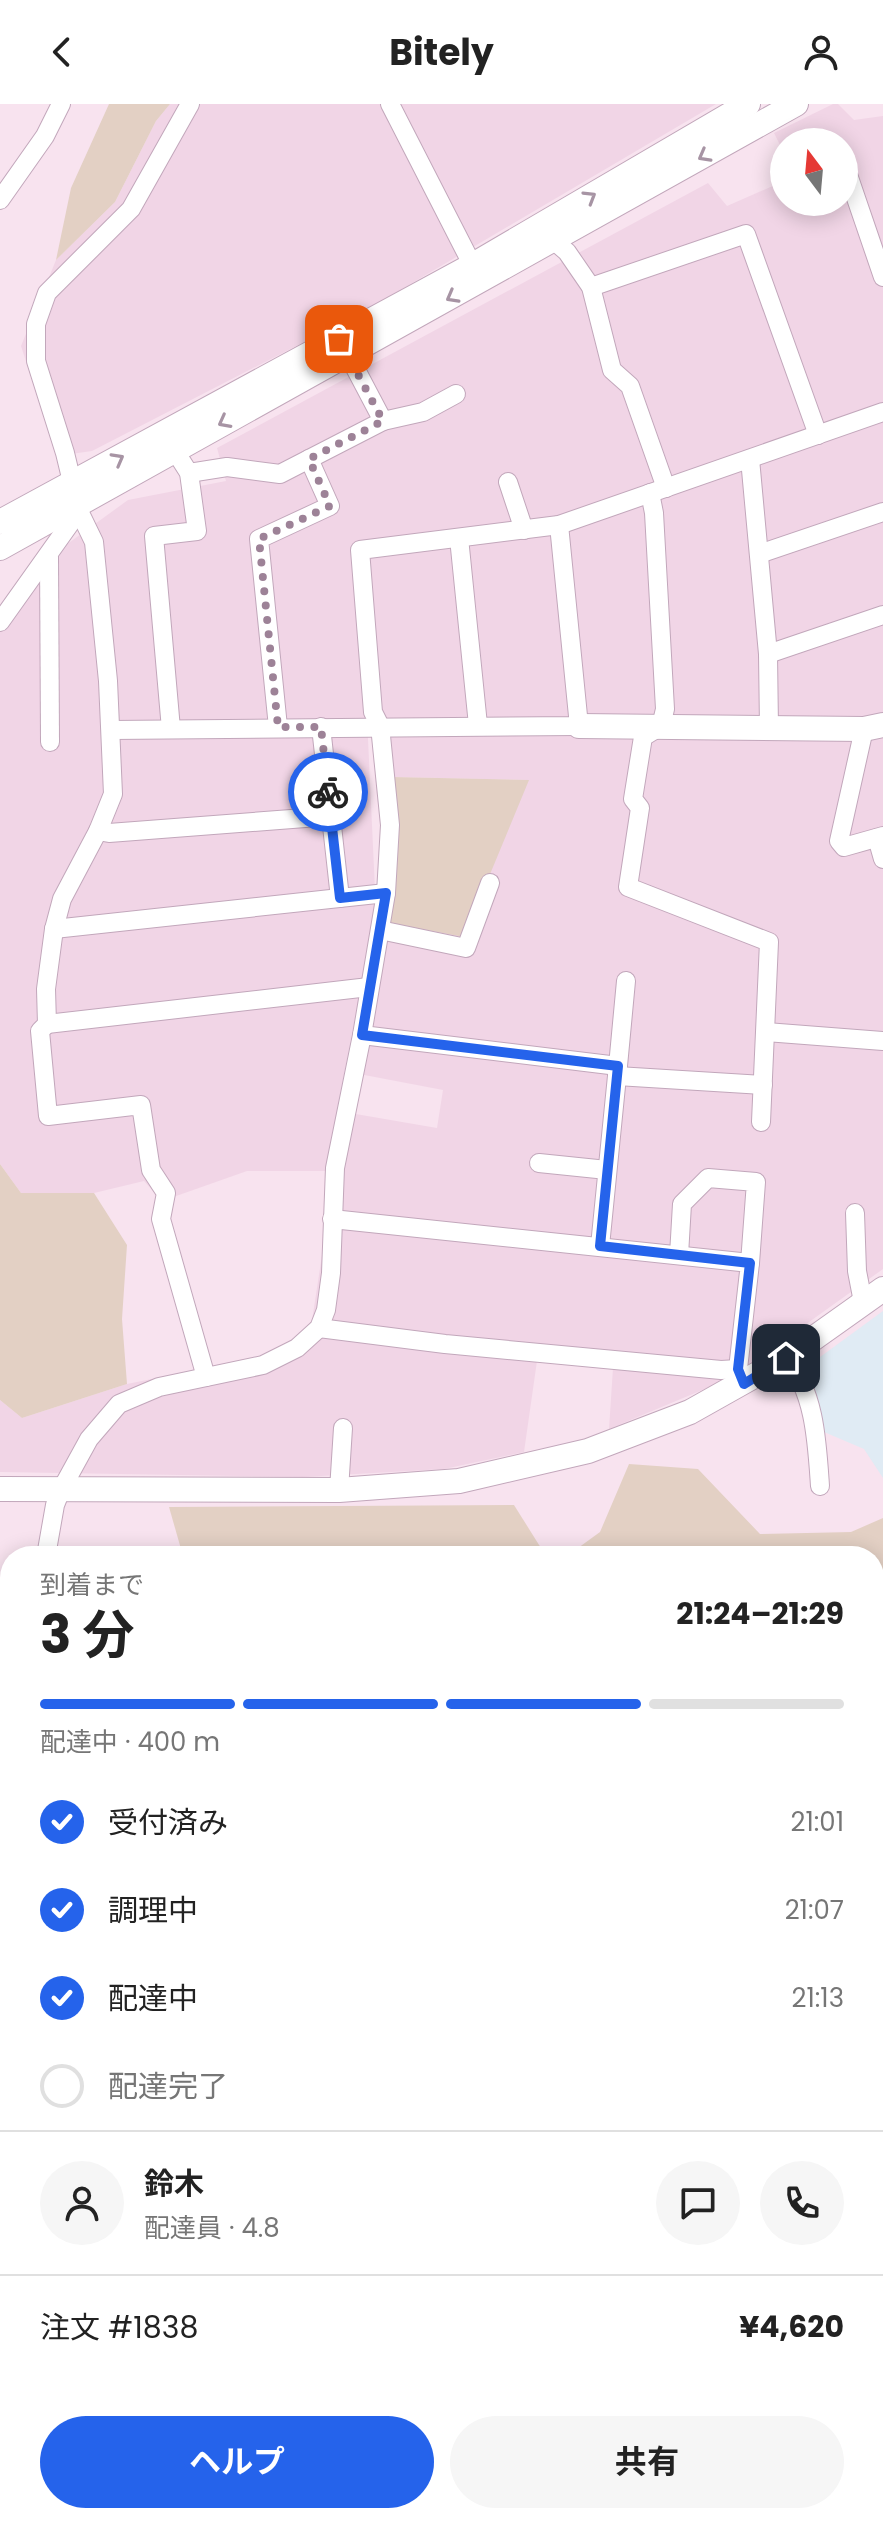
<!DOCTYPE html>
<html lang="ja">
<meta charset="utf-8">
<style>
:root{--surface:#fff;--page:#f6f6f6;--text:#222;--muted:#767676;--line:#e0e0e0;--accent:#2563eb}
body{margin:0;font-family:Poppins,"Noto Sans JP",sans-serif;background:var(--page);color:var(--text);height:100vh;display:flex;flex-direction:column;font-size:30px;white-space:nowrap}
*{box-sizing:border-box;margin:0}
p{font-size:26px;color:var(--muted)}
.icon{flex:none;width:44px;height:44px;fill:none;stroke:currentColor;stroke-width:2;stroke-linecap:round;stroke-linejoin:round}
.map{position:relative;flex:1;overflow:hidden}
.details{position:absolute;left:0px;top:1442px;width:884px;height:978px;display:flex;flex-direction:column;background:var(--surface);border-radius:32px 32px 0 0;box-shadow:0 4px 20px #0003}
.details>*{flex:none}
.needle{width:52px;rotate:344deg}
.fabs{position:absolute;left:770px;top:24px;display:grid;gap:16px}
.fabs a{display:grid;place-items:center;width:88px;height:88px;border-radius:50%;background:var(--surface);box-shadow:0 4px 20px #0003;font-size:40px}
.pin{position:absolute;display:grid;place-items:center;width:68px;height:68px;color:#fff;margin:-34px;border-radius:16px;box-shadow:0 4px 12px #0006}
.courier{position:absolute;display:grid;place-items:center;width:80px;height:80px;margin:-40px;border:6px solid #2563eb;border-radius:50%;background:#fff;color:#222;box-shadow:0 2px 10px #0007}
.headline em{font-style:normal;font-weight:700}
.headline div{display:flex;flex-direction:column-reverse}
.headline{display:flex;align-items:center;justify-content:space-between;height:136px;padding:0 40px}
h1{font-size:52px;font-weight:700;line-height:60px}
.bar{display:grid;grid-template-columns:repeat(4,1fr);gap:12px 8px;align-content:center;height:96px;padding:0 40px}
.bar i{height:10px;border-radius:6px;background:var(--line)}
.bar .on{background:var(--accent)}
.bar p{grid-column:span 4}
.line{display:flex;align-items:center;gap:20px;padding:0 40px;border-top:2px solid var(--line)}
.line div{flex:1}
.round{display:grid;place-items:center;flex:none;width:84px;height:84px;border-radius:42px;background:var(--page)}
ol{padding:0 40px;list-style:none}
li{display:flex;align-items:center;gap:24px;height:88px}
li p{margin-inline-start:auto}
li .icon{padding:8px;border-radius:50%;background:var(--accent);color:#fff;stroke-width:4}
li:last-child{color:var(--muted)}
li i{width:44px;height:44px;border:4px solid var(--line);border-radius:50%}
.cta{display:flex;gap:16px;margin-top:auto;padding:16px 40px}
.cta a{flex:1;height:92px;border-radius:48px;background:var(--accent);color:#fff;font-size:32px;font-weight:700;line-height:92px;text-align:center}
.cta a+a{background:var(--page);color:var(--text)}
header{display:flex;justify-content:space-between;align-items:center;height:104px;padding:0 40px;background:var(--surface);font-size:36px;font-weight:700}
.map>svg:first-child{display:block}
</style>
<header><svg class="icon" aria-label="back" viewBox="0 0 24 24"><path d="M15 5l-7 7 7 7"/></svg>Bitely<svg class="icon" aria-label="person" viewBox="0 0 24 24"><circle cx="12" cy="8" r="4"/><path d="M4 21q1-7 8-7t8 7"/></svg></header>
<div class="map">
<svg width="883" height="2419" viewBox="0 0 883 2419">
<rect width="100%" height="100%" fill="#f8e3ef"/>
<!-- residential -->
<g fill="#f1d5e6">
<polygon points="170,0 716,0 368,205 92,347 57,352 21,242 56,156 115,98 156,17"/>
<polygon points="833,0 838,0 854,16 883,12 883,610 865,616 367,614 376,807 325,1067 247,1067 162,1097 144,1077 94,1089 21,1089 0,1060 0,527 59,446 128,396 226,377 217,344 708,79 727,102 784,77 784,98 844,98 844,38 784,38 784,49 774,29"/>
<polygon points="387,626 883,631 883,1165 731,1274 609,1325 613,1264 537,1257 524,1348 444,1365 304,1373 0,1368 0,1296 22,1314 127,1280 266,1252 311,1223 344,1008 437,1024 443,986 359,970 390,819 528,676 392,673"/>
</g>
<!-- education -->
<polygon fill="#e0ebf4" points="883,1207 883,1374 864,1345 824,1328 805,1264"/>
<!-- green -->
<g fill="#e3d0c4">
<polygon points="109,0 170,0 156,17 115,98 56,156 71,84"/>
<polygon points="392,673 529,676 464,833 390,819 398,737"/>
<polygon points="0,1060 21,1089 94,1089 127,1141 122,1215 127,1280 22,1314 0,1296"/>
<polygon points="629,1360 698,1365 760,1430 851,1428 883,1414 883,1525 874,1529 874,1452 567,1452 600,1428"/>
<polygon points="514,1401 546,1452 183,1452 169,1403"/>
</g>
<!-- water -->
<g fill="#bcdeba" stroke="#a4cfa2" stroke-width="2">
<polygon points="0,1983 10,1985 10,2112 0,2110"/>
<polygon points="646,2410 832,2410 854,2419 661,2419"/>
</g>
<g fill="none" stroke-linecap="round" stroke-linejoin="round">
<!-- stream -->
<polyline stroke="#a4cfa2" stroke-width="5" points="874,2029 883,2026"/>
<!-- minor casing -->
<g stroke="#c2a7bb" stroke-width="20">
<g id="minor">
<polyline points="190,0 131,105 47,189 36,220 36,257 65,349 79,407 94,438 108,577 113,690 98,727 62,795 54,825 46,885 47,920 40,927 48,1012 141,1001 151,1066 166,1089 161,1115 206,1273"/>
<polyline points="390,0 478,172"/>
<polyline points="844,59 883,173"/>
<polyline points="0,96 45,32 61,0"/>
<polyline points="544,128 567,148 591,183 612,266 630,282 666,384"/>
<polyline points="591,183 746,130 818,331"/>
<polyline points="383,317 423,308 456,290"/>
<polyline points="168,336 189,369 197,427 154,432 171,625"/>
<polyline points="750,355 768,550 769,624"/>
<polyline points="189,369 227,363 280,370 383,317 343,241"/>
<polyline points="508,378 524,426"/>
<polyline points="650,389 654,409 665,605 661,622 643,633 633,695 640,704 628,783 769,838 761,1018"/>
<polyline points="459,434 478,621"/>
<polyline points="759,450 883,408"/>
<polyline points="49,453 50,638"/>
<polyline points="0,518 79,407"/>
<polyline points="768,550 883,511"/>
<polyline points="278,623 259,435 330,402 309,355"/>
<polyline points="321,623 340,794"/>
<polyline points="864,625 839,737 844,743 883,732"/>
<polyline points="111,626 579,622 559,421"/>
<polyline points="98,727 109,729 331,712"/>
<polyline points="877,734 883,755"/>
<polyline points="54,825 386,789"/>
<polyline points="380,826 466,844 490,779"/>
<polyline points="47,920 369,883"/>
<polyline points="766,928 883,937"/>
<polyline points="362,931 618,962 600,1142"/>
<polyline points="618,962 626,877"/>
<polyline points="617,972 763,981"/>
<polyline points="539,1059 607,1066"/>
<polyline points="855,1109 857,1167 863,1198"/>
<polyline points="332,1115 750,1159 738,1265"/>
<polyline points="679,1151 682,1100 708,1074 756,1078 750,1159"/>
<polyline points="319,1224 445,1240 721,1266 738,1265 742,1276"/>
<path d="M786 1254C815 1288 817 1338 820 1382"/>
<polyline points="339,1386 343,1324"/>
<polyline points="46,1452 55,1401 61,1386 89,1335 119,1300 159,1283 263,1261 297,1244 319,1224 326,1206 331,1169 335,1064 362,931 386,789 390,721 380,622 373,608 360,446 559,421 883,308"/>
<polyline points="874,1961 883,1950"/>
<polyline points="0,1968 10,1957"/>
<polyline points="880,2093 875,2141 881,2161"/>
<polyline points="0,2135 10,2137"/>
<polyline points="0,2298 10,2295"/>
<polyline points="874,2397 883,2402"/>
<polyline points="441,2410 447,2419"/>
<polyline points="581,2410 598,2419"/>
</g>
</g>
<!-- tertiary casing -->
<g stroke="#c2a7bb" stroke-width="26">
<g id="tertiary">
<polyline points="0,418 473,161 748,0"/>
<polyline points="0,444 796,0"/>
<polyline points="579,622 864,625 883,621"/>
<polyline points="0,1385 339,1386 459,1377 588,1347 690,1308 786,1254 883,1185"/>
<polyline points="184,2410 192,2419"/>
</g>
</g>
<!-- secondary casing -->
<g stroke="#c3a3bb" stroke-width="28">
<g id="secondary">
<polyline points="874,2161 883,2162"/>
<polyline points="0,2409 10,2406"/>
</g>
</g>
<!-- minor -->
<use href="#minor" stroke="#fff" stroke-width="18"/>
<!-- tertiary -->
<use href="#tertiary" stroke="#fff" stroke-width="24"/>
<!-- secondary -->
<use href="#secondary" stroke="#fff" stroke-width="26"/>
</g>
<!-- one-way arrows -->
<defs><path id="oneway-chevron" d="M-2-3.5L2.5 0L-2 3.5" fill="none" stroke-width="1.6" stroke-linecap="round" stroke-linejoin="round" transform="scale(2)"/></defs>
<g stroke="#a794a4">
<use href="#oneway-chevron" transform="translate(704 52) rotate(151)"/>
<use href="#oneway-chevron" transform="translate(590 93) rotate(-31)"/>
<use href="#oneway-chevron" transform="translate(452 193) rotate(151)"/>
<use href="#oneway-chevron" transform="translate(224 318) rotate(152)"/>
<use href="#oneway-chevron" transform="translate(118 355) rotate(-29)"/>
</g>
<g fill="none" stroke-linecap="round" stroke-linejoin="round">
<!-- done -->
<polyline stroke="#9d8297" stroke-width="8" stroke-dasharray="0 14.4" points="328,688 321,623 278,623 259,435 330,402 309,355 383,317 339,235"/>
<!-- route -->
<polyline stroke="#2563eb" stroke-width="10" points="328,688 340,794 386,789 362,931 618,962 600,1142 750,1159 738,1265 744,1280 786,1254"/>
</g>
</svg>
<div class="fabs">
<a><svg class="needle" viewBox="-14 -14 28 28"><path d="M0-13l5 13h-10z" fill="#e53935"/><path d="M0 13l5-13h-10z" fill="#767676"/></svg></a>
</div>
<div class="pin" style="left:339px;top:235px;background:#ea580c"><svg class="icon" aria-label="bag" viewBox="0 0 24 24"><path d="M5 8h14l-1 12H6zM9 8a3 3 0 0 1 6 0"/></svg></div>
<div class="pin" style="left:786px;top:1254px;background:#1f2937"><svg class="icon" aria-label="home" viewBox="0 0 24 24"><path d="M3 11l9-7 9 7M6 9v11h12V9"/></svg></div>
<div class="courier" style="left:328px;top:688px"><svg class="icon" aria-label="bike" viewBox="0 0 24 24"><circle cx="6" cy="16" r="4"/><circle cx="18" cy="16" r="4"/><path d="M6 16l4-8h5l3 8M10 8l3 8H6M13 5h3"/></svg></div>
<section class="details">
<div class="headline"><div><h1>3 分</h1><p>到着まで</p></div><em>21:24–21:29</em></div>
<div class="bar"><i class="on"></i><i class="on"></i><i class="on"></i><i></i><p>配達中 · 400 m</p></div>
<ol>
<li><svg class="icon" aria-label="check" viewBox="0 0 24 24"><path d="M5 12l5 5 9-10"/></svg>受付済み<p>21:01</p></li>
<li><svg class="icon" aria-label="check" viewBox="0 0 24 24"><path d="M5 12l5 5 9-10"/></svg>調理中<p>21:07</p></li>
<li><svg class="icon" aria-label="check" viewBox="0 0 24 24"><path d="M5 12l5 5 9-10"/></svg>配達中<p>21:13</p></li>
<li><i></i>配達完了</li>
</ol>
<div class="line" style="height:144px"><a class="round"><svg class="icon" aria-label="person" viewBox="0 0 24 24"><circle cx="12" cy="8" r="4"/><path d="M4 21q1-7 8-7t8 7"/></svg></a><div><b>鈴木</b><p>配達員 · 4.8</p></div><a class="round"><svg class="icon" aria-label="chat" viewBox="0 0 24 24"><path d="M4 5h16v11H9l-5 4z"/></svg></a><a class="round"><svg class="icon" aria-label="phone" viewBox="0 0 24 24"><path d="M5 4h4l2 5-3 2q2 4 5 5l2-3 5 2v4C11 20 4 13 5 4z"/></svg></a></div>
<div class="line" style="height:104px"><div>注文 #1838</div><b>¥4,620</b></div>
<div class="cta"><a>ヘルプ</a><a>共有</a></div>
</section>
</div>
